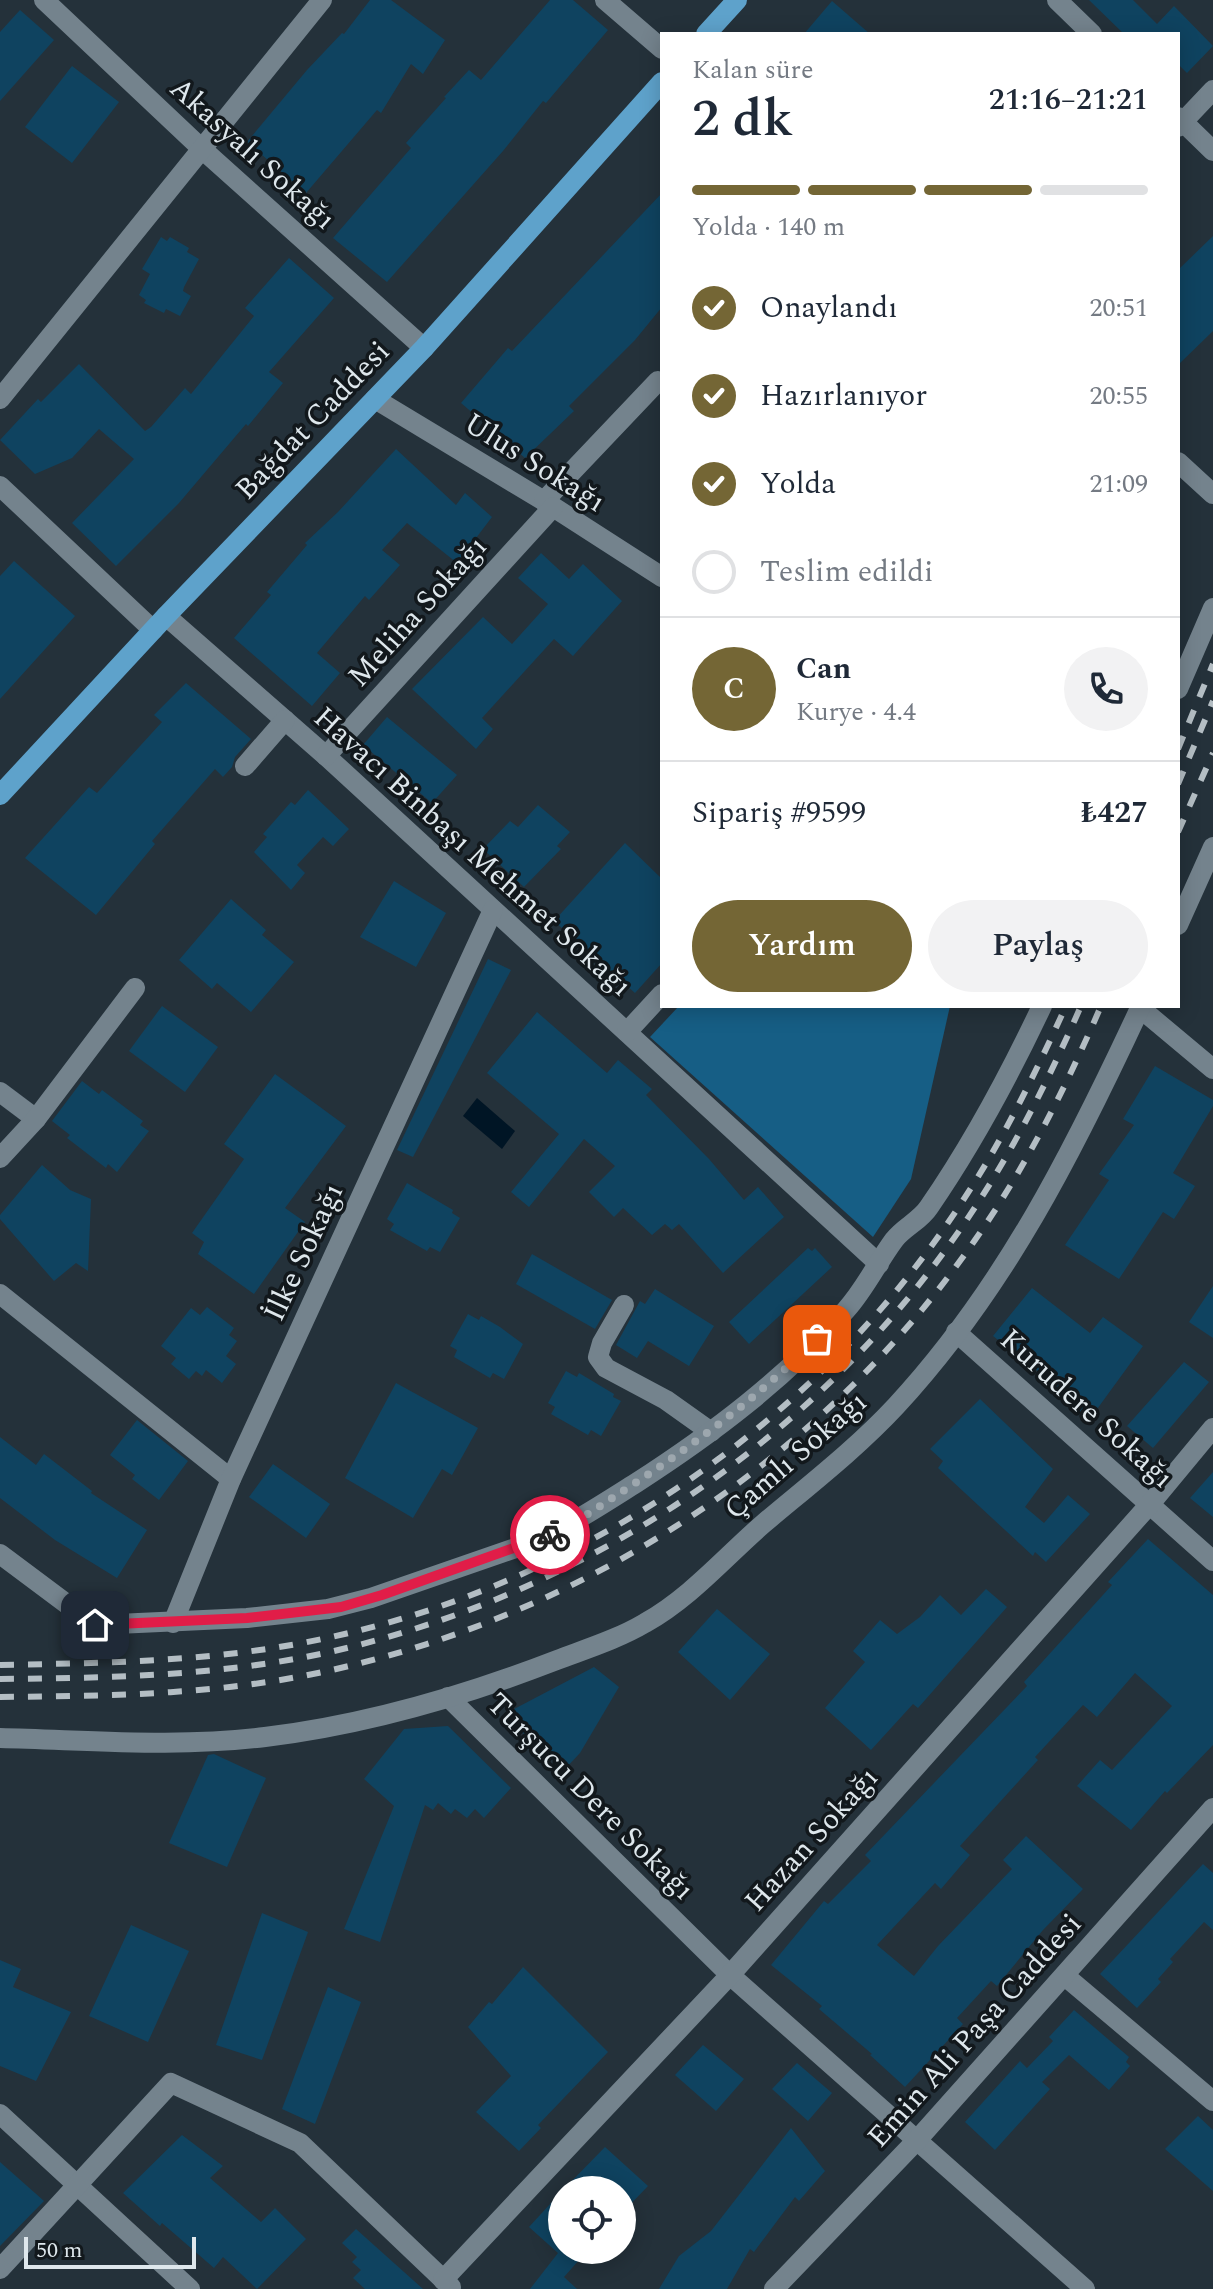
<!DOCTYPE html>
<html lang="tr">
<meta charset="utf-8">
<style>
:root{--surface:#fff;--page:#f2f2f3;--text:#1f2937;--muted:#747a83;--line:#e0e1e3;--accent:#746635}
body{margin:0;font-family:Spectral,serif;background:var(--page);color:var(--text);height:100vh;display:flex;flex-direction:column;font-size:30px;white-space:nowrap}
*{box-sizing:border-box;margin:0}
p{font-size:26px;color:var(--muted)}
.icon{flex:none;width:44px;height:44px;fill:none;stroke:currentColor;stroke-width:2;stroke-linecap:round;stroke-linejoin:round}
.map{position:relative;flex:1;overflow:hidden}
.details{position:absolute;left:660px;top:32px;width:520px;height:976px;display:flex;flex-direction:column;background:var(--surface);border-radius:0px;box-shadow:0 4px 20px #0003}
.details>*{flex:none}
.fabs{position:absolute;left:548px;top:2176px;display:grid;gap:16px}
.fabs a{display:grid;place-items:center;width:88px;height:88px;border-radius:50%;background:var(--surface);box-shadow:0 4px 20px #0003;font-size:40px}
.scale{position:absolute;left:24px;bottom:20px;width:172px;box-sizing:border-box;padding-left:8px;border:4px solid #dee7ec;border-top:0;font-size:22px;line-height:28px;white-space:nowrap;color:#dee7ec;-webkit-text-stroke:6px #12181c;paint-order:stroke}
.pin{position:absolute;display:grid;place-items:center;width:68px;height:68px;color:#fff;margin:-34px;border-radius:16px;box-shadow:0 4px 12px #0006}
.courier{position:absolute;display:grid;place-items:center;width:80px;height:80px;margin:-40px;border:6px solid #e11d48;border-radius:50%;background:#fff;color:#222;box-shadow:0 2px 10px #0007}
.overview em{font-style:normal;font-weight:600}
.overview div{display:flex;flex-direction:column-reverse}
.overview{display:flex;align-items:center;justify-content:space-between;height:136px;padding:0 32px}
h1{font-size:52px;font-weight:600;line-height:60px}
.bar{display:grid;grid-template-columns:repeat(4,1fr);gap:12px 8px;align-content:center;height:96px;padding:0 32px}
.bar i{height:10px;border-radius:6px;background:var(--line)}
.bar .current{background:var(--accent)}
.bar p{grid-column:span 4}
.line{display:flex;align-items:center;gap:20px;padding:0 32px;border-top:2px solid var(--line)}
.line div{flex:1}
.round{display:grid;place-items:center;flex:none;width:84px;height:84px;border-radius:42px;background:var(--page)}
ol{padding:0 32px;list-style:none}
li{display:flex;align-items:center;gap:24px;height:88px}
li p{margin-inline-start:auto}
li .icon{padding:8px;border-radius:50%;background:var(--accent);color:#fff;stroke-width:4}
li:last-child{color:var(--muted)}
li i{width:44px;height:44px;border:4px solid var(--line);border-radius:50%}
.action{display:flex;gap:16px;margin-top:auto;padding:16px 32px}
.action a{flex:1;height:92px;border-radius:48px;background:var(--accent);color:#fff;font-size:32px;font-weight:600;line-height:92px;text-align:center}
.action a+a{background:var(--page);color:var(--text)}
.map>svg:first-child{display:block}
</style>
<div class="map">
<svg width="1213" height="2289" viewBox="0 0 1213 2289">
<rect width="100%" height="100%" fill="#24313a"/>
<!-- green -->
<polygon fill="#165e85" points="679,1006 950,1006 911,1179 873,1237 650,1037"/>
<!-- water -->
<polygon fill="#001525" points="477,1098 515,1131 502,1149 463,1116"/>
<!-- building -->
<g fill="#0f4360">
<polygon points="370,0 391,0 445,40 423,74 411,64 381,113 377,110 306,193 247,142 307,70 342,33 344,34"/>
<polygon points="550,0 573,0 608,30 546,103 543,101 503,151 387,282 333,238 411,148 406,143 446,98 444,97 469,70 481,80"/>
<polygon points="1089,0 1133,0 1157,24 1174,6 1213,46 1187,73 1178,64 1178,34 1124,34"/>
<polygon points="832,1 870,34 804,34"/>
<polygon points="20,10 54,40 0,101 0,32"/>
<polygon points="72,66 119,102 72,163 25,127"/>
<polygon points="662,193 662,307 635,340 569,406 574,411 525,458 461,403 508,348 512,351"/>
<polygon points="1213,236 1213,331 1178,365 1178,270"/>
<polygon points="161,237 167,241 170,237 189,248 187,252 199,259 184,287 183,291 191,296 180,316 166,309 164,313 144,303 146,300 139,295 150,274 142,269"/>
<polygon points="289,258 334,298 269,372 283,383 248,426 246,424 179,503 116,566 72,523 134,459 99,429 72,458 35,474 0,440 38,399 41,402 79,364 145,431 151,427 185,388 191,394 254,316 245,308"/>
<polygon points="396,449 456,505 465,493 492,517 457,563 407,523 382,550 400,565 369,600 365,596 317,653 340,673 312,706 234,638 271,595 267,592 307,545 305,543 338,512"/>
<polygon points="541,553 569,579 583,564 622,601 573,656 554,639 482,718 493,729 476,749 412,689 483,617 512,644 548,604 518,578"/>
<polygon points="14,561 75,616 0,699 0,576"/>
<polygon points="186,683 251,739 235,757 232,767 223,777 215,769 152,841 155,844 96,915 25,858 89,787 97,793 162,722 154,715"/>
<polygon points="387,717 457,775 432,803 363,745"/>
<polygon points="308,790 349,829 333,846 323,837 297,865 305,873 291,890 254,852 267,837 263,834 291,802 295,805"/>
<polygon points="538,805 570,832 557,846 561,849 524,887 483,849 510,821 518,827"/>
<polygon points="625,843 662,879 662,963 635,993 554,921"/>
<polygon points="394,881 446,913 416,967 360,937"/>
<polygon points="231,899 266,930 262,935 294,962 251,1012 217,983 212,989 179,960"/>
<polygon points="488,959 511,970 413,1157 397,1150"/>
<polygon points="162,1006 218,1047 185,1092 129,1051"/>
<polygon points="537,1012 607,1073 618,1060 652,1089 646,1095 709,1159 744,1200 758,1187 784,1217 723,1273 679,1224 672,1230 665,1224 652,1235 623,1208 614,1217 589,1192 615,1166 584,1139 529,1207 511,1192 559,1134 487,1073"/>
<polygon points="1155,1066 1213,1100 1213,1106 1173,1173 1195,1186 1174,1219 1163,1212 1119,1279 1065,1245 1109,1180 1099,1174 1134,1125 1123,1119"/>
<polygon points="275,1074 346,1126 285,1208 305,1222 254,1294 198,1254 204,1242 192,1233 244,1159 224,1144"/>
<polygon points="82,1081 99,1094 102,1090 143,1121 140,1125 149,1131 117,1172 108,1164 106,1168 67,1138 70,1135 52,1121"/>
<polygon points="42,1165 70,1190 91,1199 88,1271 76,1263 54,1281 0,1219 0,1215"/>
<polygon points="407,1183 453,1210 452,1213 460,1218 440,1252 430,1247 427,1251 390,1230 394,1224 387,1219"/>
<polygon points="808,1248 812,1251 815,1248 832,1267 749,1344 729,1322"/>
<polygon points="532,1254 612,1300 595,1329 516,1284"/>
<polygon points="1213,1286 1213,1338 1189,1322"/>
<polygon points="1032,1288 1090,1333 1103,1317 1143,1346 1092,1416 1084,1416 1047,1388 1052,1382 993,1336"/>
<polygon points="655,1289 714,1326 689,1366 648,1341 637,1358 616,1345 640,1301 645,1304"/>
<polygon points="207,1307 234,1328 229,1335 237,1341 226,1356 236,1364 222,1383 206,1370 202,1376 196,1371 189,1379 171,1364 176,1358 161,1346 191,1308 200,1315"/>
<polygon points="468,1314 479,1320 481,1316 500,1327 523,1344 504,1379 493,1373 490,1378 454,1357 457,1350 450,1346"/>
<polygon points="1184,1362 1209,1382 1153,1448 1127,1426"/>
<polygon points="566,1371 577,1377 579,1373 614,1394 613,1397 621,1401 601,1436 591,1430 588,1435 551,1414 555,1407 548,1403"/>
<polygon points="396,1383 478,1428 452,1475 442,1469 413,1518 345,1478"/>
<polygon points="980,1399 1053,1469 1025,1507 1044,1523 1068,1495 1090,1514 1046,1562 1035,1552 1033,1556 938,1468 943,1461 930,1449"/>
<polygon points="137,1420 188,1461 159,1500 132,1479 135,1475 110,1455"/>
<polygon points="0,1437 36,1465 44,1454 92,1491 91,1493 147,1530 117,1578 55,1540 0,1498"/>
<polygon points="273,1464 330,1504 306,1538 249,1497"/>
<polygon points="1213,1472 1213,1517 1190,1498"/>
<polygon points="1148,1539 1213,1595 1213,1745 1167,1793 1165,1791 1131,1830 1077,1786 1100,1760 1112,1770 1172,1706 1135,1673 1097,1717 1083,1705 1035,1757 1038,1760 960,1846 970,1855 941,1889 935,1883 877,1945 914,1976 938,1946 1012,1869 1003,1860 1026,1836 1083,1889 1043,1930 997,1986 991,1981 957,2018 963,2024 905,2087 870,2055 872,2054 819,2009 822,2006 771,1965 824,1901 828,1904 871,1861 865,1855 1027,1686 1024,1682 1112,1585 1108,1582"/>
<polygon points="986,1589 1007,1607 918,1708 913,1704 871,1750 825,1708 865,1662 853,1651 880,1620 897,1634 920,1617 940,1595 961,1615"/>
<polygon points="717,1609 770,1654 730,1700 678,1652"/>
<polygon points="594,1667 619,1687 580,1753 564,1770 503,1715"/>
<polygon points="448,1726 511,1788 484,1818 475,1809 467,1818 455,1809 451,1814 438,1803 433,1810 425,1805 380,1942 344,1929 394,1806 364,1779 404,1729"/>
<polygon points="214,1754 266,1778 227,1867 169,1843 208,1755"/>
<polygon points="1203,1864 1213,1873 1213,1930 1204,1922 1170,1959 1173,1962 1158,1979 1161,1982 1137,2008 1100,1974"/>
<polygon points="262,1913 308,1932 262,2060 216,2045"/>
<polygon points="131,1925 189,1951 148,2042 89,2016"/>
<polygon points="0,1960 21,1969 13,1987 71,2012 36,2081 0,2066"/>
<polygon points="523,1967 608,2052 538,2125 541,2128 519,2151 476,2112 511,2076 468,2027 489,2002 492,2004"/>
<polygon points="328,1987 361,2002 315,2124 282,2109"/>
<polygon points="1074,2010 1129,2057 1126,2062 1130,2066 1109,2090 1069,2055 1042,2082 1050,2089 995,2150 965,2122 1020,2061 1027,2068 1053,2041 1049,2037"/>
<polygon points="703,2045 744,2079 716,2111 675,2075"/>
<polygon points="797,2063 832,2093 808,2121 772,2089"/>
<polygon points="1198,2116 1213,2130 1213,2191 1165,2149"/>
<polygon points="791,2128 825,2171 799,2201 795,2197 754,2252 750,2249 727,2289 659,2289 679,2256 711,2231"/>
<polygon points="182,2135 223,2166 210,2178 261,2222 275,2208 306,2239 257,2289 223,2257 214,2268 162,2223 160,2226 123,2193"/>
<polygon points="605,2147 648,2186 622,2213 622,2190 563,2190"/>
<polygon points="0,2162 44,2201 0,2246"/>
<polygon points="562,2191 562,2250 588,2250 564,2277 577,2289 530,2289 558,2253 529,2227"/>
<polygon points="356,2229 423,2289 365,2289 353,2278 361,2270 352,2262 357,2257 342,2243"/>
</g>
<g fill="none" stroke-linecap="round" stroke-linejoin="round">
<!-- minor -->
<g stroke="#74838d" stroke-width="20">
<polyline points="44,0 202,149 424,348"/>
<polyline points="605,0 662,49"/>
<polyline points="1057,0 1092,34"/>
<polyline points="1178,117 1213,151"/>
<polyline points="1178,127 1213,90"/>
<polyline points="0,399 322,0"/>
<polyline points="375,399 544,501 662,577"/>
<polyline points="1178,462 1213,494"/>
<polyline points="0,486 153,630"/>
<polyline points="544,501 658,381"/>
<polyline points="166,616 326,756 879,1264"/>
<polyline points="1178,689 1213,608"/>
<polyline points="326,756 553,507"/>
<polyline points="245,766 285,720"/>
<polyline points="1178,925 1213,847"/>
<polyline points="1140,1008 1213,1069"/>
<polyline points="627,1032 662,994"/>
<polyline points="0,1092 36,1119"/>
<polyline points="0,1158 36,1119 135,988"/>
<polyline points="0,1294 231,1479"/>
<polyline points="624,1305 602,1343 598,1357 606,1368 666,1400 711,1432"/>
<polyline points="956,1332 1213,1561"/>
<path d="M0 1554 95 1625 247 1618 328 1609 371 1598 530 1543C568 1527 601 1505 636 1483 712 1434 785 1379 846 1310 865 1289 877 1263 894 1240 904 1227 920 1221 929 1207 973 1143 1009 1076 1042 1006"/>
<polyline points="173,1623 231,1479 493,910"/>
<polyline points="448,1697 730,1975 1085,2289"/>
<path d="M0 1738C89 1740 177 1748 265 1737 364 1725 464 1696 557 1660 586 1649 618 1639 645 1623 690 1598 725 1557 763 1524 808 1486 856 1449 896 1406 1005 1288 1074 1150 1141 1006"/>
<polyline points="1065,1976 1213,2101"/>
<polyline points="0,2114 190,2289"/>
<polyline points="0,2269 171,2083 300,2143 451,2287"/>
<polyline points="443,2280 730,1975 1150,1504 1213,1428"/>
<polyline points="774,2289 918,2139 1213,1808"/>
</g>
<!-- major -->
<g stroke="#5ea2cb" stroke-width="20">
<polyline points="706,34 737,0"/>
<polyline points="0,795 166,616 424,348 662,82"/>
</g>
<!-- rail -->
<g stroke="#b4bec4" stroke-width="6" stroke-dasharray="14 14" stroke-linecap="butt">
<polyline points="1178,749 1213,664"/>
<polyline points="1178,784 1213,701"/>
<polyline points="1178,832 1213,753"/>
<path d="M0 1665C101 1663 202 1662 302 1643 565 1594 810 1431 958 1208 1001 1144 1034 1076 1066 1006"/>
<path d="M0 1679C111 1678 224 1676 334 1651 577 1595 803 1449 949 1245 1003 1171 1044 1090 1081 1006"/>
<path d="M0 1697C104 1696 210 1695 313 1674 578 1620 821 1462 975 1240 1026 1167 1066 1087 1101 1006"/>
</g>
</g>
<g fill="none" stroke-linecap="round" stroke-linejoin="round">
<!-- done -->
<path stroke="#9da7ae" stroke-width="8" stroke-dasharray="0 14.4" d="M550 1535C578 1522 603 1504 629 1487 697 1443 759 1396 817 1339"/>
<!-- route -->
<polyline stroke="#e11d48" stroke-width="10" points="95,1625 247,1618 341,1607 382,1595 550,1535"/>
</g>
<g text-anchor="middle" stroke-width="7" stroke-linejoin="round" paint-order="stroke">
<!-- street labels -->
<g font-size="30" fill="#dee7ec" stroke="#12181c">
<text transform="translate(253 153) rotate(42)" y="10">Akasyalı Sokağı</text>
<text transform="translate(312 420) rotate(-46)" y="10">Bağdat Caddesi</text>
<text transform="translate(535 462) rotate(32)" y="10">Ulus Sokağı</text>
<text transform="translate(417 611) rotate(-48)" y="10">Meliha Sokağı</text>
<text transform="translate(473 851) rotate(42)" y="10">Havacı Binbaşı Mehmet Sokağı</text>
<text transform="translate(303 1252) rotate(-65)" y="10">İlke Sokağı</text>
<text transform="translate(1087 1408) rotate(42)" y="10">Kurudere Sokağı</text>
<text transform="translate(795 1455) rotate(-41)" y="10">Çamlı Sokağı</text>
<text transform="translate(591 1796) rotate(45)" y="10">Turşucu Dere Sokağı</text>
<text transform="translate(811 1839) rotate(-48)" y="10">Hazan Sokağı</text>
<text transform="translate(974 2030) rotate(-48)" y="10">Emin Ali Paşa Caddesi</text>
</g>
</g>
</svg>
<div class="fabs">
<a><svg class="icon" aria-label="locate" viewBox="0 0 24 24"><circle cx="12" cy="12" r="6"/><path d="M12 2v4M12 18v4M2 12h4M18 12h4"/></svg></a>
</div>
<div class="scale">50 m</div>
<div class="pin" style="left:817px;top:1339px;background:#ea580c"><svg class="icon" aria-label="bag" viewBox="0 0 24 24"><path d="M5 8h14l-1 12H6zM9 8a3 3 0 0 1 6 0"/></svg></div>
<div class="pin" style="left:95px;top:1625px;background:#1f2937"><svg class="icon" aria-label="home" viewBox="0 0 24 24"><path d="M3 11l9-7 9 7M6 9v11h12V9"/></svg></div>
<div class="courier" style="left:550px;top:1535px"><svg class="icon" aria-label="bike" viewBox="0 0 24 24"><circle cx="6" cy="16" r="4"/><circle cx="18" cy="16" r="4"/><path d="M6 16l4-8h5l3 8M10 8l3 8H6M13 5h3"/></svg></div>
<section class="details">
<div class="overview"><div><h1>2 dk</h1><p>Kalan süre</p></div><em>21:16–21:21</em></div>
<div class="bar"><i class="current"></i><i class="current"></i><i class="current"></i><i></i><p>Yolda · 140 m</p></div>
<ol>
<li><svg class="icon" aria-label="check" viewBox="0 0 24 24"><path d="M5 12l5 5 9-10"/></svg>Onaylandı<p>20:51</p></li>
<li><svg class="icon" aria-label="check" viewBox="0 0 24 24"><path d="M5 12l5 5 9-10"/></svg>Hazırlanıyor<p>20:55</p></li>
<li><svg class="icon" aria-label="check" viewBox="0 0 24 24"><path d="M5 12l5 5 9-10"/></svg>Yolda<p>21:09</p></li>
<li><i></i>Teslim edildi</li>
</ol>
<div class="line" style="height:144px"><b class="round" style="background:var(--accent);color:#fff">C</b><div><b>Can</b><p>Kurye · 4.4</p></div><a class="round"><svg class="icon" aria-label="phone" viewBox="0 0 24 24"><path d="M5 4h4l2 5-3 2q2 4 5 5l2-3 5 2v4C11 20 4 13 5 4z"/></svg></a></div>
<div class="line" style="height:104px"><div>Sipariş #9599</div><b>₺427</b></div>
<div class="action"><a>Yardım</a><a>Paylaş</a></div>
</section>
</div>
